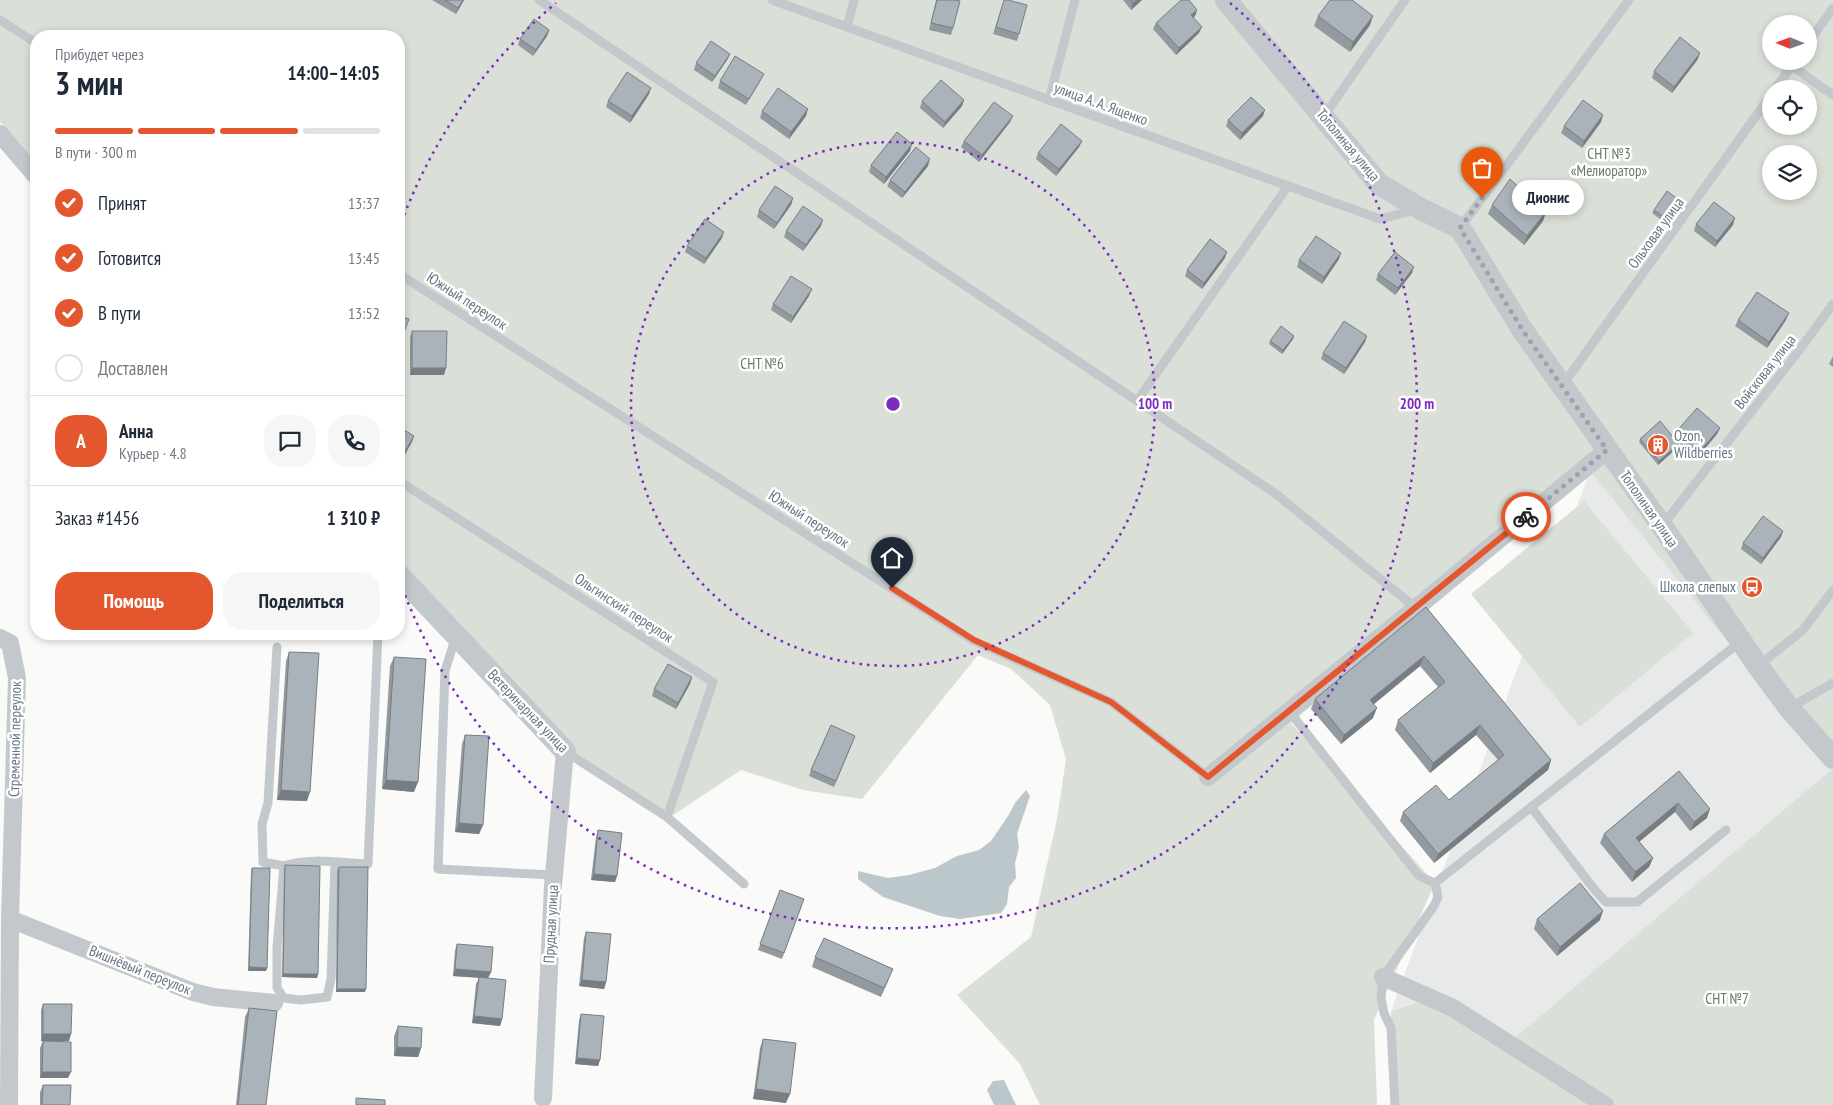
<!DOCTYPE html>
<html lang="ru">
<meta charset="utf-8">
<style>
:root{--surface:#fff;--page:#f6f6f7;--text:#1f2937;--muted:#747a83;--line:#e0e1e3;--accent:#e4572e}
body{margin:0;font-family:"PT Sans Narrow",sans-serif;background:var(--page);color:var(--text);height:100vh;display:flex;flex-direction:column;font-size:19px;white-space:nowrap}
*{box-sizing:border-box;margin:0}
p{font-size:16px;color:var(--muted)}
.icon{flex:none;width:28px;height:28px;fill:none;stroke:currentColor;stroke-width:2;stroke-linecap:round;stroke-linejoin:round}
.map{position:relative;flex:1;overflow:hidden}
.drawer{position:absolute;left:30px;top:30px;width:375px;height:610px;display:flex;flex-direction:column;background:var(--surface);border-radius:20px;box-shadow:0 2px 8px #0003}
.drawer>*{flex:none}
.needle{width:32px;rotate:271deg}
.buttons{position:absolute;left:1762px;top:15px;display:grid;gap:10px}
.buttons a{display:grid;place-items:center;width:55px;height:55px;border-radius:50%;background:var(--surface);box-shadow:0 2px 8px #0003;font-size:25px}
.pin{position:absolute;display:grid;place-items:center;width:42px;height:42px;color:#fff;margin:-51px -21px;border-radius:50% 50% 50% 0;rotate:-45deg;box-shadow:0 0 5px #0007}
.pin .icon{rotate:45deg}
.courier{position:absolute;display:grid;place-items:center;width:50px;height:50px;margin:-25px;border:4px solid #e4572e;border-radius:50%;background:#fff;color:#222;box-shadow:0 1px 6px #0007}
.bubble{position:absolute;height:35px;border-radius:18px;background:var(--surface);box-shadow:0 2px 8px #0003;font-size:16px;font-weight:700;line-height:35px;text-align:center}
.headline em{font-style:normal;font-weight:700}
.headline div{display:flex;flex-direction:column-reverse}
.headline{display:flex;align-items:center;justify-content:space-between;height:85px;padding:0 25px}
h1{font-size:32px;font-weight:700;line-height:38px}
.bar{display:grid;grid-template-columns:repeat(4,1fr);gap:8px 5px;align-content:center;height:60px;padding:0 25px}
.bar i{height:6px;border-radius:4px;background:var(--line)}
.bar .selected{background:var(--accent)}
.bar p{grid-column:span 4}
.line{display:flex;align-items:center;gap:12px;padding:0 25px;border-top:1px solid var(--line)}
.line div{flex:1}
.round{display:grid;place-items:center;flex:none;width:52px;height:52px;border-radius:20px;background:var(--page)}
ol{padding:0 25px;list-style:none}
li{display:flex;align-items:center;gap:15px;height:55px}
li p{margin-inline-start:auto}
li .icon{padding:5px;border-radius:50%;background:var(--accent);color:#fff;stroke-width:4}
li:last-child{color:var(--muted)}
li i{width:28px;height:28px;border:2px solid var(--line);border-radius:50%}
.button{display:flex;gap:10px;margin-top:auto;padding:10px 25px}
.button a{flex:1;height:58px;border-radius:20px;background:var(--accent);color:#fff;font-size:20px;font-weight:700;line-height:58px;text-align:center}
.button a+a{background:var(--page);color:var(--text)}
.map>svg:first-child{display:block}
</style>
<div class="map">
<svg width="1833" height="1105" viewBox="0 0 1833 1105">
<rect width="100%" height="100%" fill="#fafaf8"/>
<!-- built -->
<polygon fill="#e8e9e9" points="1590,471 1795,726 1832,769 1516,1038 1433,998 1391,1011"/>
<!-- green -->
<g fill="#dadfd7" fill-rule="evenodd">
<path d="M0 0H1833V1105H1395L1391 1011 1433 998 1516 1037 1832 769 1795 726 1590 471 1291 723 1435 883 1374 1020 1377 1105H1040L1020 1064 957 995 1031 937 1057 819 1066 759 1050 705 1011 669 978 655 862 799 803 790 741 770 673 815 560 753 399 580V36H36V165L0 122ZM1771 24H1809V61H1771ZM1771 89H1809V126H1771ZM1771 154H1809V191H1771Z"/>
<polygon points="1584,501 1693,633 1580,727 1471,594"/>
</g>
<!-- water -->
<g fill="#bbc7cb">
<polygon points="1026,790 1030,796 1017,834 1019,847 1015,863 1016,878 1009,887 1007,904 1001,913 960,919 940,916 883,897 858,879 858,871 888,878 909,875 935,868 957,856 979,850 991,841 1008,816 1015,803"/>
<polygon points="1004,1080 1016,1105 994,1105 987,1090 993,1081"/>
</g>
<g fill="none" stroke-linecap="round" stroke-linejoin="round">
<!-- service -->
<g stroke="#c3c8cc" stroke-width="9">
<polyline points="539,0 1276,494 1416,608"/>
<polyline points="772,0 1380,219 1416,210"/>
<polyline points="0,20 36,43"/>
<polyline points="847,27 854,0"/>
<polyline points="1809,42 1833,8"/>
<polyline points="1792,66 1833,95"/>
<polyline points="1775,89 1794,63"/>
<polyline points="1049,100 1075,0"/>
<polyline points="1324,116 1405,0"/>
<polyline points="1460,228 1629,0"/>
<polyline points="399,274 974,641 1111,702 1208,777"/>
<polyline points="1562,386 1771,95"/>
<polyline points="1137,401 1288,186"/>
<polyline points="399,481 713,682 667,817"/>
<polyline points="1662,526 1801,348 1833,304"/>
<polyline points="456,636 445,671 438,869 553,875"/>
<polyline points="277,647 268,803 262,824 263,862 284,866"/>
<polyline points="1758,666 1803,630 1833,590"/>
<polyline points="1789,708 1833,683"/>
<polyline points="1289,711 1419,876 1435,883 1740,642"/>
<polyline points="566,752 667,817 744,884"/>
<polyline points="1531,807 1594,889 1606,902 1637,902 1726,830"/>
<path d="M335 863 331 979 327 997 301 1000 284 998 277 988V948L284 866C308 857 342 863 368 864L378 634"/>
<polyline points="1395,1105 1391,1028 1384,1013 1381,998 1383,977 1434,906 1438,897 1435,883"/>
</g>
<!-- minor -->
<g stroke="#c3c8cc" stroke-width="18">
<polyline points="0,134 36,176"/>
<polyline points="0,638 10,643 17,678 10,919 9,1105"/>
<polyline points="1208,777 1416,608 1607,450"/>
<polyline points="10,919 193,992 213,997 274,1003"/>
<polyline points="1383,977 1453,1008 1605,1105"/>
<polyline points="543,1098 553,886 565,751"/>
</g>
<!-- tertiary -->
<g stroke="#c3c8cc" stroke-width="22">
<polyline points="1226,0 1379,184 1421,209 1460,228 1523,331 1662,526 1758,666 1789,708 1833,758"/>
<polyline points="399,575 565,751"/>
</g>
</g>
<!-- wall -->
<g fill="#929a9f">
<polygon points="432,0 464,0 456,14"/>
<polygon points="936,0 954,0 953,28 951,35 929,30"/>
<polygon points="1004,0 1019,34 1017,41 993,34"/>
<polygon points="1123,0 1142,0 1131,10"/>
<polygon points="1197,10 1195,16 1193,18 1199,33 1176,55 1153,29 1156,23"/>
<polygon points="1318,16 1370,25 1350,52 1314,26"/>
<polygon points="549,30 547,36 533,56 518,45 520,39"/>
<polygon points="730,54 727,60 712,82 694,70 696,63"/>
<polygon points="1698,59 1672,93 1652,78 1654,71"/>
<polygon points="761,80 746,105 718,88 720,81"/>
<polygon points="649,94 630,123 606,107 608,101"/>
<polygon points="964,100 962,106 943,128 920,108 922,101"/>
<polygon points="762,111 806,116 789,139 760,118"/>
<polygon points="1263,116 1240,140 1226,126 1228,120"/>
<polygon points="1010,122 979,162 961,147 964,141"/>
<polygon points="1601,122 1582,148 1561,133 1564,126"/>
<polygon points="1082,141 1079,147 1056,176 1036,159 1038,153"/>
<polygon points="910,151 884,184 869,172 871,165"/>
<polygon points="928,166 902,198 887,186 890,180"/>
<polygon points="793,198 791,205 774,229 757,217 759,210"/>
<polygon points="1679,200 1678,203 1664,222 1652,213 1654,210"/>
<polygon points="1492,205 1546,212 1543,221 1524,245 1488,214"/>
<polygon points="1696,224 1733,225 1715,247 1694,231"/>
<polygon points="821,226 803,251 784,237 786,231"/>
<polygon points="722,238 704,264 685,252 687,246"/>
<polygon points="1225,258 1202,289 1185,276 1187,270"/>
<polygon points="1339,259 1322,284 1297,267 1299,260"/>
<polygon points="1412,273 1395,295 1376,280 1378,274"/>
<polygon points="809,296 791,323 771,310 773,304"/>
<polygon points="1738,320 1786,320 1767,348 1735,326"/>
<polygon points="412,331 444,375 410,375 410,337"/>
<polygon points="1294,336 1293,339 1282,354 1269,344 1270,341"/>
<polygon points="1367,336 1365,342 1344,374 1321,359 1323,353"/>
<polygon points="1833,356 1833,367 1829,364"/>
<polygon points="1720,428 1717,434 1697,458 1677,441 1678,447 1658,465 1639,442 1640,439 1674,438 1676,432"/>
<polygon points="1781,537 1761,564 1741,549 1743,543"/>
<polygon points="1426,607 1551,760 1548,770 1434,863 1400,821 1403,812 1449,800 1498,760 1476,735 1430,773 1395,730 1398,720 1438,687 1420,666 1373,704 1373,718 1341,744 1311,709 1315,699"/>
<polygon points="289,652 307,801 277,800 286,661"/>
<polygon points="394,657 414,792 382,789 390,666"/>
<polygon points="690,684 676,709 652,696 654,689"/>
<polygon points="465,735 483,825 479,834 455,832 462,744"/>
<polygon points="853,742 834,787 809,776 811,770"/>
<polygon points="1679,771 1707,818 1690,831 1675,812 1639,842 1653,858 1649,867 1632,882 1600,843 1604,834"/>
<polygon points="598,830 617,876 615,882 591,880 596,837"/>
<polygon points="285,865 318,974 317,978 282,977 284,869"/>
<polygon points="339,867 365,992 336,992 337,870"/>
<polygon points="252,868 267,968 266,971 248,971 251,871"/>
<polygon points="780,890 804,899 782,959 758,950"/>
<polygon points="1537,919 1600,920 1557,956 1534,929"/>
<polygon points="586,932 606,982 604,989 579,986 584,938"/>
<polygon points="457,944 491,972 488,978 502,1019 500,1026 472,1023 476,984 479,978 453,976 455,950"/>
<polygon points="815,957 889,979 881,997 812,967"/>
<polygon points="43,1004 69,1041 41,1041 41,1010"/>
<polygon points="249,1008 266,1105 236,1105 245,1017"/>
<polygon points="581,1014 600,1060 598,1066 575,1064 579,1020"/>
<polygon points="398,1026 421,1048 418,1057 394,1056 394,1036"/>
<polygon points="763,1039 786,1103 753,1099 760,1048"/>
<polygon points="43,1041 68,1078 40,1078 40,1048"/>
<polygon points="43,1085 70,1105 40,1105 40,1092"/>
</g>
<!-- shaded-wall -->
<g fill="#777d82">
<polygon points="463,0 464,0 456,14 458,8"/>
<polygon points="1137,0 1142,0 1131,10 1133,3"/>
<polygon points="1197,10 1195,16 1189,22 1191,15"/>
<polygon points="1373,16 1370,25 1350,52 1353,42"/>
<polygon points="1202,27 1199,33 1176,55 1179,48"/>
<polygon points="549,30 547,36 533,56 536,50"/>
<polygon points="1700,53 1698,59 1672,93 1674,87"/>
<polygon points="730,54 727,60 712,82 715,76"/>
<polygon points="651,88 649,94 630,123 632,116"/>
<polygon points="964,100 962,106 943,128 945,122"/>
<polygon points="808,109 806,116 789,139 791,132"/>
<polygon points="1265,110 1263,116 1240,140 1242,133"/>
<polygon points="1603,115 1601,122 1582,148 1584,141"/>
<polygon points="1013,116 1010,122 979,162 982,155"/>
<polygon points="1082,141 1079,147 1056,176 1059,169"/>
<polygon points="912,144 910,151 884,184 886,177"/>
<polygon points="930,159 928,166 902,198 905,192"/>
<polygon points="793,198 791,205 774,229 777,223"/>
<polygon points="1679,200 1678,203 1664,222 1665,218"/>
<polygon points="1546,212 1543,221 1524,245 1527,236"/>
<polygon points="1735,218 1733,225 1715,247 1717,241"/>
<polygon points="823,220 821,226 803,251 806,245"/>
<polygon points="724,232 722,238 704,264 706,258"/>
<polygon points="1227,252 1225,258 1202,289 1204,283"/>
<polygon points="1341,253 1339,259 1322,284 1324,277"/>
<polygon points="1414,267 1412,273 1395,295 1398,288"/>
<polygon points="812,289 809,296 791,323 793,317"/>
<polygon points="1789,313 1786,320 1767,348 1769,342"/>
<polygon points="1294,336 1293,339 1282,354 1283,350"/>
<polygon points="1367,336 1365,342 1344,374 1346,368"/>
<polygon points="412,368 446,368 444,375 410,375"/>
<polygon points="1720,428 1717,434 1697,458 1699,452"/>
<polygon points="414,436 412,442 399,465 399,462"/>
<polygon points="1679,444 1678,447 1658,465 1659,461"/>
<polygon points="1783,531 1781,537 1761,564 1763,558"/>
<polygon points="1424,656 1420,666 1367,710 1370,700"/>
<polygon points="692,677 690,684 676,709 678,703"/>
<polygon points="1377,708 1373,718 1341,744 1344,735"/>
<polygon points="1480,725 1476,735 1430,773 1433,763"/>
<polygon points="1551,760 1548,770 1434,863 1438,854"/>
<polygon points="386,780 418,782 414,792 382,789"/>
<polygon points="281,790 310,792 307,801 277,800"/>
<polygon points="1678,803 1675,812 1633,847 1636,838"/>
<polygon points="1710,809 1707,818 1690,831 1694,822"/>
<polygon points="459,823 483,825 479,834 455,832"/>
<polygon points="1653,858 1649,867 1632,882 1635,872"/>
<polygon points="594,874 617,876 615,882 591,880"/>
<polygon points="1603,911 1600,920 1557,956 1560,947"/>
<polygon points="249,967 267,968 266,971 248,971"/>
<polygon points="455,969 491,972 488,978 453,976"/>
<polygon points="283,974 318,974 317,978 282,977"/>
<polygon points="582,980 606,982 604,989 579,986"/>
<polygon points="337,989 366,989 365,992 336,992"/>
<polygon points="474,1016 502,1019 500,1026 472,1023"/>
<polygon points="43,1034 71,1034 69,1041 41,1041"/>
<polygon points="397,1047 421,1048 418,1057 394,1056"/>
<polygon points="577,1058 600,1060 598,1066 575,1064"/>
<polygon points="42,1072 71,1072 68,1078 40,1078"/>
<polygon points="756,1089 790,1094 786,1103 753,1099"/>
</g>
<!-- building -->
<g fill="#aab3b9" stroke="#777d82">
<polygon points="445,0 463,0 458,8"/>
<polygon points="937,0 954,0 960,1 953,28 931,23"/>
<polygon points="1004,0 1008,0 1027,5 1019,34 996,27"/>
<polygon points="1131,0 1137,0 1133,3"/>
<polygon points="1181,0 1189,0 1197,10 1191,15 1202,27 1179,48 1156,23"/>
<polygon points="1330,0 1352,0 1373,16 1353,42 1318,16"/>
<polygon points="534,19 549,30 536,50 520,39"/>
<polygon points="1680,37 1700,53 1674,87 1654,71"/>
<polygon points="711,41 730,54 715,76 696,63"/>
<polygon points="735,56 764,74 749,99 720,81"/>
<polygon points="627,72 651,88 632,116 608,101"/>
<polygon points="941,80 964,100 945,122 922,101"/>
<polygon points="778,88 808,109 791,132 762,111"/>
<polygon points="1251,97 1265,110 1242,133 1228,120"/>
<polygon points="1583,100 1603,115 1584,141 1564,126"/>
<polygon points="994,102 1013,116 982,155 964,141"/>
<polygon points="1061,124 1082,141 1059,169 1038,153"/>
<polygon points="897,132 912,144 886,177 871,165"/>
<polygon points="916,147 930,159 905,192 890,180"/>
<polygon points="1510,179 1546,212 1527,236 1492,205"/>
<polygon points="775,186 793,198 777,223 759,210"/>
<polygon points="1667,191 1679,200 1665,218 1654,210"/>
<polygon points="1714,202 1735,218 1717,241 1696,224"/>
<polygon points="803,206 823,220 806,245 786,231"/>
<polygon points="705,219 724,232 706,258 687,246"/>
<polygon points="1316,236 1341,253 1324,277 1299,260"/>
<polygon points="1210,239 1227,252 1204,283 1187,270"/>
<polygon points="1395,252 1414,267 1398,288 1378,274"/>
<polygon points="791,276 812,289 793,317 773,304"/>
<polygon points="1757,292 1789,313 1769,342 1738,320"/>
<polygon points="399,316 409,319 399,345"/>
<polygon points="1344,321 1367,336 1346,368 1323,353"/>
<polygon points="1281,326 1294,336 1283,350 1270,341"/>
<polygon points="412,331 447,331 446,368 412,368"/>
<polygon points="1697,408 1720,428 1699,452 1676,432"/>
<polygon points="1660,421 1679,444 1659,461 1640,439"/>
<polygon points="399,427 414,436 399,462"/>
<polygon points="1763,516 1783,531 1763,558 1743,543"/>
<polygon points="1426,607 1551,760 1438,854 1403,812 1436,785 1449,800 1504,755 1480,725 1433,763 1398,720 1445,682 1424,656 1370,700 1377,708 1344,735 1315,699"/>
<polygon points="289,652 319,653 310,792 281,790"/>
<polygon points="394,657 426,659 418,782 386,780"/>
<polygon points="668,664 692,677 678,703 654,689"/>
<polygon points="831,725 855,736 836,781 811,770"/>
<polygon points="465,735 489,736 483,825 459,823"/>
<polygon points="1679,771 1710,809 1694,822 1678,803 1636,838 1653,858 1635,872 1604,834"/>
<polygon points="598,830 622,833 617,876 594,874"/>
<polygon points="285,865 320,866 318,974 283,974"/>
<polygon points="339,867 368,867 366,989 337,989"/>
<polygon points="252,868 270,868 267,968 249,967"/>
<polygon points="1580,883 1603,911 1560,947 1537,919"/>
<polygon points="780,890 804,899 784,953 760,944"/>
<polygon points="586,932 611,934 606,982 582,980"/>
<polygon points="824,938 893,969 884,988 815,957"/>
<polygon points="457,944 493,947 491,972 455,969"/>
<polygon points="479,977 506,980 502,1019 474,1016"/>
<polygon points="43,1004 72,1004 71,1034 43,1034"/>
<polygon points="249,1008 277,1011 266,1105 238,1105"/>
<polygon points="581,1014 604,1016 600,1060 577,1058"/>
<polygon points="398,1026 422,1028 421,1048 397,1047"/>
<polygon points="763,1039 796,1043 790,1094 756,1089"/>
<polygon points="43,1041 71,1042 71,1072 42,1072"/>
<polygon points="43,1085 71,1085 70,1105 42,1105"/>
<polygon points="356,1098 385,1100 385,1105 356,1105"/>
</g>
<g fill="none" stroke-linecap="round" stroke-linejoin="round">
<!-- done -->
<polyline stroke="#99a4ac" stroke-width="5" stroke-dasharray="0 9" points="1482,198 1460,228 1523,331 1607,450 1526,517"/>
<!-- route -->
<polyline stroke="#e4572e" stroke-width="6" points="892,588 974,640 1111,702 1208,777 1526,517"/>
</g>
<!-- distance rings -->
<g fill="none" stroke="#7b2cbf" stroke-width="2.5" stroke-dasharray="2.5 5">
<circle cx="893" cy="404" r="262"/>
<path d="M399 229A524 524 0 0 1 556 3M1230 3A524 524 0 1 1 399 579"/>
</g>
<!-- icons -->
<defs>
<g id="building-disc" transform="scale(1.125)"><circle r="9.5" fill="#e4572e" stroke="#fff"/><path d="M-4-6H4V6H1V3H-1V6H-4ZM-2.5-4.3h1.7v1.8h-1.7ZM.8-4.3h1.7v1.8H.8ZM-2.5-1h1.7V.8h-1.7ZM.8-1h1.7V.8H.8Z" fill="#fff"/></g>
<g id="bus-disc" transform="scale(1.125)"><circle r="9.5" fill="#e4572e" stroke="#fff"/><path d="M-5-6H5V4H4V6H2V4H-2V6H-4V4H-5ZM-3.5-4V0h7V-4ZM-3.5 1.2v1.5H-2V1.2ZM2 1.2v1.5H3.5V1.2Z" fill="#fff"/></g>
</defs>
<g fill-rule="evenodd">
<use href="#building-disc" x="1658" y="445"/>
<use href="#bus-disc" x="1752" y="587"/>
</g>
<g text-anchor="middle" stroke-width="5" stroke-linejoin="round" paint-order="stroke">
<!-- street labels -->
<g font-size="15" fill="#657683" stroke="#fff">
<text transform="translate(1101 104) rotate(20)" y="5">улица А. А. Ященко</text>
<text transform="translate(1348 145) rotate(50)" y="5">Тополиная улица</text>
<text transform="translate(1656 233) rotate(-54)" y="5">Ольховая улица</text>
<text transform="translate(467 301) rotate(33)" y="5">Южный переулок</text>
<text transform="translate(1765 372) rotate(-52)" y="5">Войсковая улица</text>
<text transform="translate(1649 509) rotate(55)" y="5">Тополиная улица</text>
<text transform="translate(809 519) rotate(33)" y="5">Южный переулок</text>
<text transform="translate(624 608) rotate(33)" y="5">Ольгинский переулок</text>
<text transform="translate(528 711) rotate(46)" y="5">Ветеринарная улица</text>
<text transform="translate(15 739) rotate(-89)" y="5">Стременной переулок</text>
<text transform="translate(551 924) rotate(-87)" y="5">Прудная улица</text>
<text transform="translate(140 970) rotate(22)" y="5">Вишнёвый переулок</text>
</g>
<!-- park labels -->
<g font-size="15" fill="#687a64" stroke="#fff">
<text x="1609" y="159">СНТ №3<tspan x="1609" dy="17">«Мелиоратор»</tspan></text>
<text x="762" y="369">СНТ №6</text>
<text x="1727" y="1004">СНТ №7</text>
</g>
<!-- poi labels -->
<g font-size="15" fill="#657683" stroke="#fff" text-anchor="start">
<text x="1674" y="441">Ozon,<tspan x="1674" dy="17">Wildberries</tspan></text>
<text x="1736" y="592" text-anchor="end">Школа слепых</text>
</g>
</g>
<circle cx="893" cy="404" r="8" fill="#7b2cbf" stroke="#fff" stroke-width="2.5"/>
<g font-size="15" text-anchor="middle" font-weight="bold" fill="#7b2cbf" stroke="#fff" stroke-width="5" stroke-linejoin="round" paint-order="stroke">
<text x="1155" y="409">100 m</text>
<text x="1417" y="409">200 m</text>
</g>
</svg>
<div class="buttons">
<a><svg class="needle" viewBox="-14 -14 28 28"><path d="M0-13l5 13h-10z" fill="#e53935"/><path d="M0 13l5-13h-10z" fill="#747a83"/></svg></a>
<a><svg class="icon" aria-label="locate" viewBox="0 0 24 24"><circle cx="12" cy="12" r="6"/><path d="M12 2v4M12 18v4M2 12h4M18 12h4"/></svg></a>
<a><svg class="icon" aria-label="layers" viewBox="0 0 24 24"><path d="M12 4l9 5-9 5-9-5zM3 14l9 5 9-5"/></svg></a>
</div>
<div class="pin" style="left:1482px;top:198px;background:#ea580c"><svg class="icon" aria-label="bag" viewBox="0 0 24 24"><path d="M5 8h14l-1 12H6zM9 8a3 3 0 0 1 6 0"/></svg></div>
<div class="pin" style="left:892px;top:588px;background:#1f2937"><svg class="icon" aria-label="home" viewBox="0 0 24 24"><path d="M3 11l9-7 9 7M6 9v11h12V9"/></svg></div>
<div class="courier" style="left:1526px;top:517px"><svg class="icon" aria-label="bike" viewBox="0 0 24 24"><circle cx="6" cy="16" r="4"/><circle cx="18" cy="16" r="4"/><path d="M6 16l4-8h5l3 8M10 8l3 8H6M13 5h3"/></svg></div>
<div class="bubble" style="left:1512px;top:180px;width:72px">Дионис</div>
<section class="drawer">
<div class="headline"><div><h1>3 мин</h1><p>Прибудет через</p></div><em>14:00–14:05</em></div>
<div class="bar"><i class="selected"></i><i class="selected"></i><i class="selected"></i><i></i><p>В пути · 300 m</p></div>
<ol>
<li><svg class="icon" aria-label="check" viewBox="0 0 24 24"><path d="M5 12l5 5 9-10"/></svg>Принят<p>13:37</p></li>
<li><svg class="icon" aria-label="check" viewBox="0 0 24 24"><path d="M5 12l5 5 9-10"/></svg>Готовится<p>13:45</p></li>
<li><svg class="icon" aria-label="check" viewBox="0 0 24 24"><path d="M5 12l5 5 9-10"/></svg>В пути<p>13:52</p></li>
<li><i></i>Доставлен</li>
</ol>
<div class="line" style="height:90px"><b class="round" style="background:var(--accent);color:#fff">А</b><div><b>Анна</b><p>Курьер · 4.8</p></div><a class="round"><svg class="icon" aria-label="chat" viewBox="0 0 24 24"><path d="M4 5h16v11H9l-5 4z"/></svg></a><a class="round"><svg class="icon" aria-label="phone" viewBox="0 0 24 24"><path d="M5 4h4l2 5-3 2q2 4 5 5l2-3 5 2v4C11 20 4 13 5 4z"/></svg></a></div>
<div class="line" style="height:65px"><div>Заказ #1456</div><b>1 310 ₽</b></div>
<div class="button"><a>Помощь</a><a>Поделиться</a></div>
</section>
</div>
